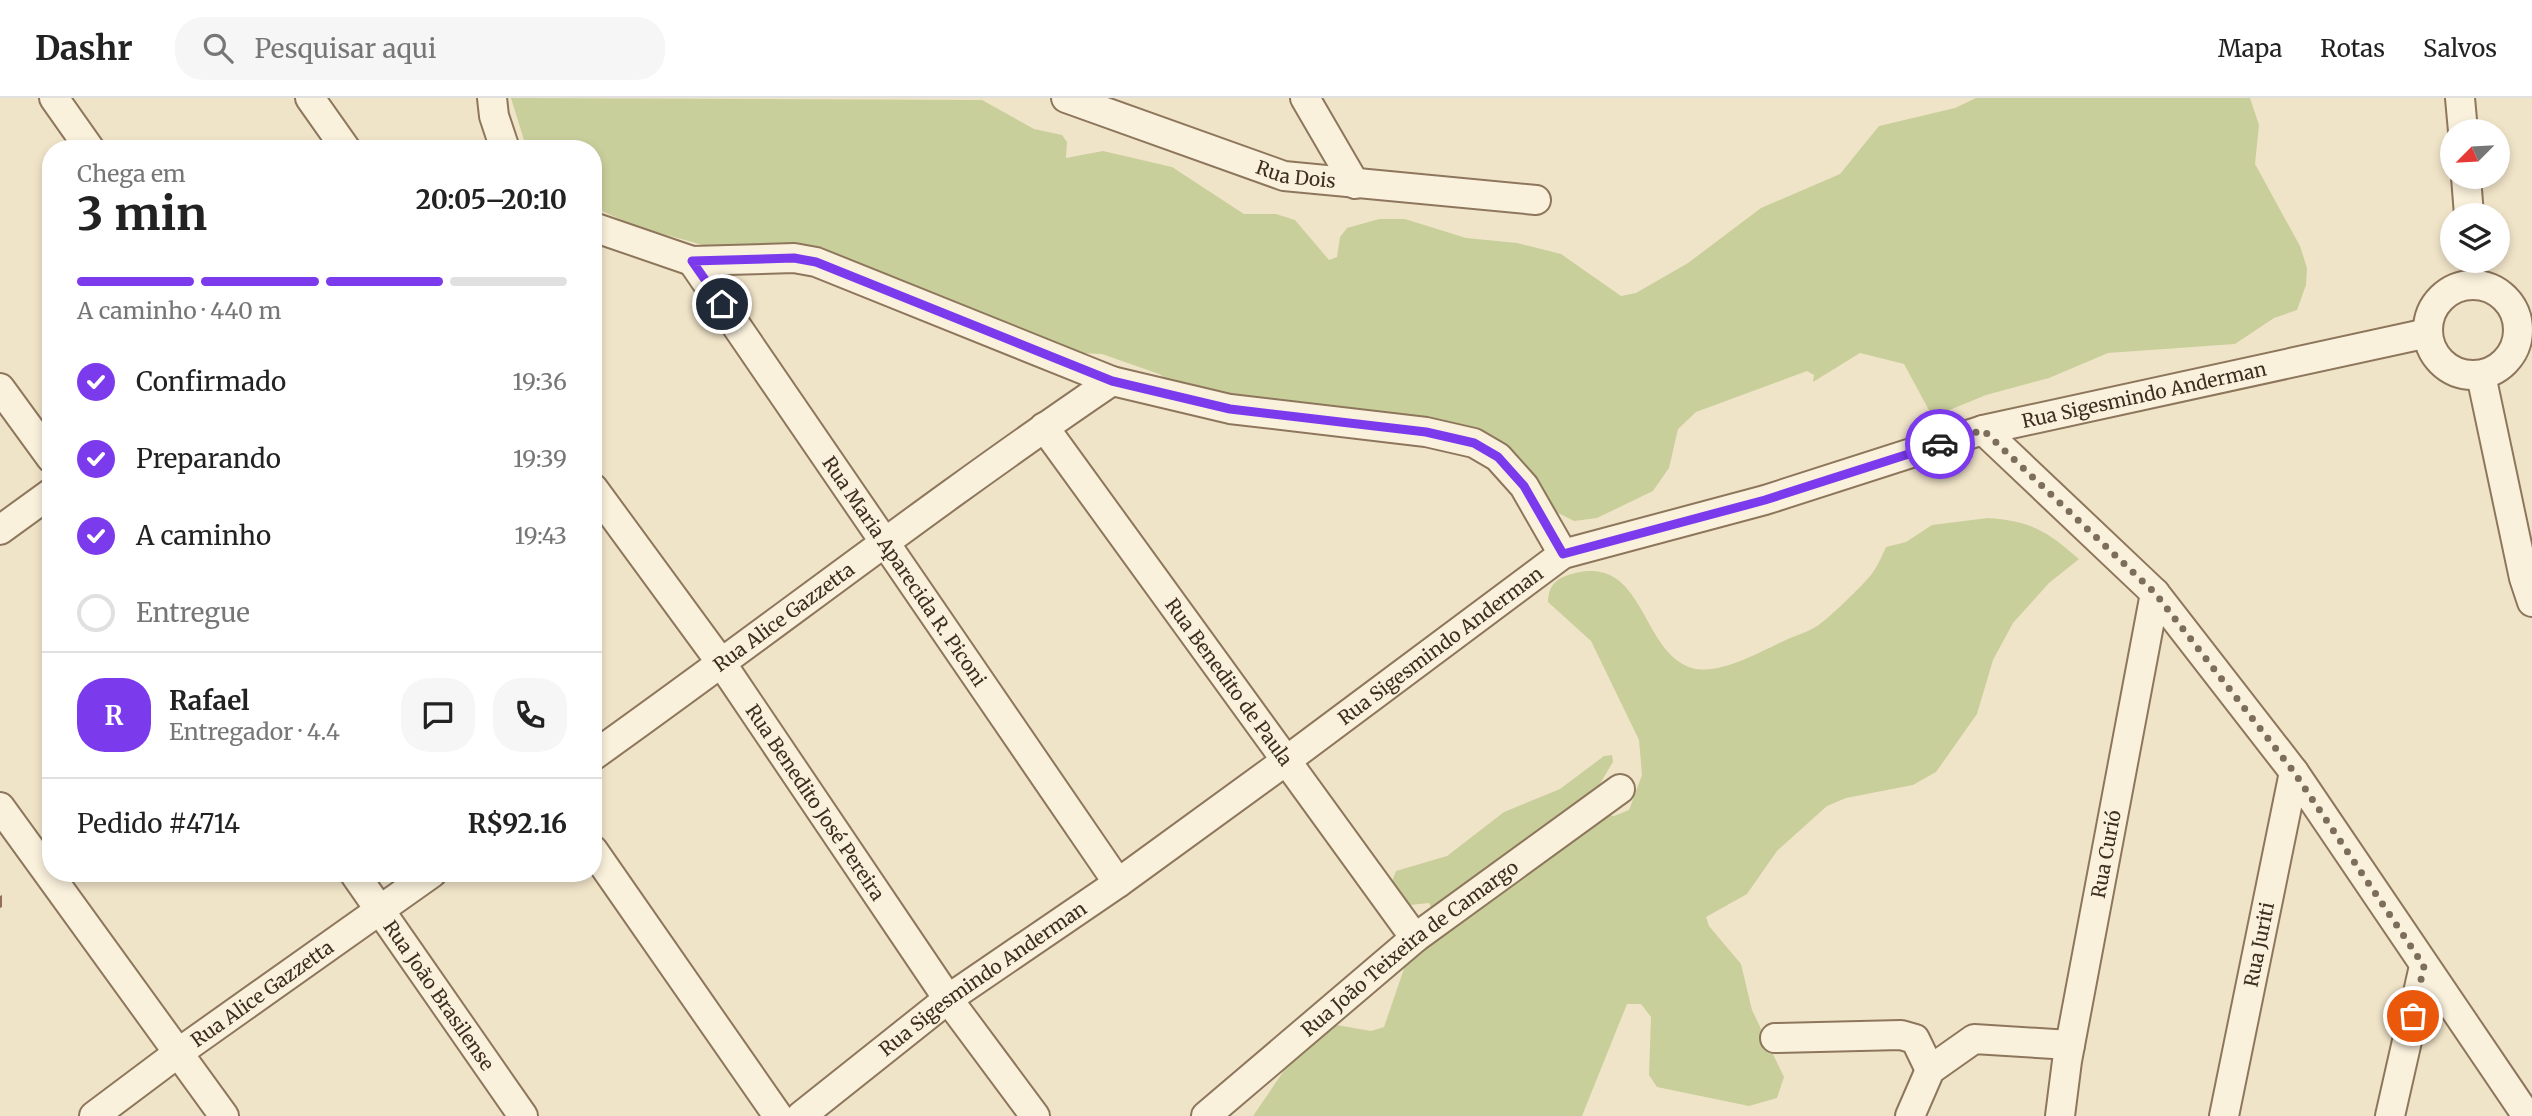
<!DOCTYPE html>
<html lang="pt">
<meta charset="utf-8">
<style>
:root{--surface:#fff;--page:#f6f6f6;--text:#222;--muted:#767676;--line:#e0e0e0;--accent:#7c3aed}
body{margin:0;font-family:Merriweather,serif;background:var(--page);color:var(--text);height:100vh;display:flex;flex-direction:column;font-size:26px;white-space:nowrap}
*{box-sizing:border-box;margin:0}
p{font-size:23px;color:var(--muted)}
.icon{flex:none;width:38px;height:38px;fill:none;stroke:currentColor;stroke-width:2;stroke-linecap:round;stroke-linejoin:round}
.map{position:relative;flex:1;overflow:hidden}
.details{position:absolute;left:42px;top:42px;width:560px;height:742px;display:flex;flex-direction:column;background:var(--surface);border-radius:28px;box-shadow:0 4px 10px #0003}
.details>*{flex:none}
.needle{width:46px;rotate:246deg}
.fabs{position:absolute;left:2440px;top:21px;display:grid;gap:14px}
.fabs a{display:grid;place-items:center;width:70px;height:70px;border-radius:50%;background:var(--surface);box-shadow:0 4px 10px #0003;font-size:35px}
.pin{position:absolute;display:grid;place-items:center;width:60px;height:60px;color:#fff;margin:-30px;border:4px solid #fff;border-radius:50%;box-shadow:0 2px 7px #0007}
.courier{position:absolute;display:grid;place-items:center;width:70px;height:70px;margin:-35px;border:5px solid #7c3aed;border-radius:50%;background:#fff;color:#222;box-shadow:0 2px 9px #0007}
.overview em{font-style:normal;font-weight:700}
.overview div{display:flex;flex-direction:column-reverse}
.overview{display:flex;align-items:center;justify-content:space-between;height:119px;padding:0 35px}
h1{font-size:46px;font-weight:700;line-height:52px}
.bar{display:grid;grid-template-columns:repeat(4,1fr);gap:10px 7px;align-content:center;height:84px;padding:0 35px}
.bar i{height:9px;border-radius:5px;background:var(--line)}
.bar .active{background:var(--accent)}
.bar p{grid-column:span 4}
.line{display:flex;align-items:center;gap:18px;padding:0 35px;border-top:2px solid var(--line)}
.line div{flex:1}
.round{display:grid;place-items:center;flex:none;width:74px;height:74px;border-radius:28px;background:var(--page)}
ol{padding:0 35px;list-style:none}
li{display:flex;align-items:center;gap:21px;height:77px}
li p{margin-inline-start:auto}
li .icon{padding:7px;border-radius:50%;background:var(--accent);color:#fff;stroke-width:4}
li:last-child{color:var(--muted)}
li i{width:38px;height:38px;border:4px solid var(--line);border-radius:50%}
header{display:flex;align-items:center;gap:42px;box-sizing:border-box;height:98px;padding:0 35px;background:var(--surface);border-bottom:2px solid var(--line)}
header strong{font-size:33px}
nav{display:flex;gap:38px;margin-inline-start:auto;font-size:24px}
.search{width:490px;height:63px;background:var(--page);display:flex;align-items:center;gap:18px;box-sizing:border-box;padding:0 24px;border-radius:28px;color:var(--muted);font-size:26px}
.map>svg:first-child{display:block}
</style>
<header>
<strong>Dashr</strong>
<div class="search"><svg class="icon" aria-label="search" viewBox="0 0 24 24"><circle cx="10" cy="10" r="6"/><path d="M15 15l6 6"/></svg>Pesquisar aqui</div>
<nav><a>Mapa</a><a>Rotas</a><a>Salvos</a></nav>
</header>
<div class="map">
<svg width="2532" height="1018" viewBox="0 0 2532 1018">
<rect width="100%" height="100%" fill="#f0e4c8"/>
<!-- green -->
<g fill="#c9cf9b">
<polygon points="511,0 982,2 1034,31 1062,37 1067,44 1066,60 1103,53 1172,69 1244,116 1276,116 1295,122 1329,162 1337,159 1340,139 1347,130 1379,121 1405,121 1466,140 1517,145 1561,156 1621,198 1636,195 1688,165 1761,110 1840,76 1879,28 1955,10 1976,0 2250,0 2259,27 2255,66 2300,148 2307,170 2306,187 2297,212 2274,220 2235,246 2108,255 2049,280 1986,297 1940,316 1931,316 1904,266 1860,255 1813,284 1814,277 1807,273 1696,314 1678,331 1669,370 1653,393 1597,420 1574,423 1548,410 1514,363 1198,301 1159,276 1102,256 1014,252 870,175 724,153 635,128 593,109 593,51 530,51 524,42"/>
<path d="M1988 420C2031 423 2047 433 2079 461L2049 485 2013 525 1993 562 1977 616 1936 674 1913 687 1846 700 1827 708 1777 753 1747 796 1706 819 1709 828 1741 866 1752 912 1784 979 1777 1000 1749 1008 1657 989 1649 977 1651 919 1641 906H1627L1582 1018H1253L1309 936 1337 927 1371 933 1384 929 1409 856 1434 815 1429 805 1410 807 1396 797 1391 786 1396 773 1447 758 1504 714 1560 691 1604 658 1612 657 1613 664 1589 704V713L1614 718 1629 712 1642 677 1639 642 1591 543 1548 504C1548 493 1552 484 1563 479 1646 447 1638 554 1692 570 1720 578 1763 552 1788 541 1797 537 1808 534 1817 528 1828 521 1862 488 1871 477 1877 469 1882 458 1886 449L1906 444 1932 427Z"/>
</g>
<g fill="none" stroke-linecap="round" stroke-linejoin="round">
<!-- minor casing -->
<g stroke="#8d765c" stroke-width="32">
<g id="minor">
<polyline points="54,0 90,51"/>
<polyline points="310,0 346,51"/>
<polyline points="492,0 494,18 505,51"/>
<path id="s1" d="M1066 0 1284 78 1536 102"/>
<polyline points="1305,0 1355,86"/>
<polyline points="2460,0 2463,33"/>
<polyline points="2466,79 2469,117"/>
<polyline points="593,129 692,163 794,160 816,164 1112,283 1230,311 1426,334 1474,345 1498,359 1524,388 1563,456"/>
<path id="s2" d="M692 163 1118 785"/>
<circle cx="2473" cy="232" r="45"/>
<polyline points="2481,277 2524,480 2532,504"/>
<polyline points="0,290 51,360"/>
<path id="s3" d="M1044 329 1415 840"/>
<polyline points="1983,332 2155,495 2294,674 2527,1018"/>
<path id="s4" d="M593 390 722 566 948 901 1035 1018"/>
<polyline points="0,432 51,395"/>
<path id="s5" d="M593 658C767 534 935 403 1112 283"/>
<polyline points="0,709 224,1018"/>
<polyline points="593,752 778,1018"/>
<path id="s6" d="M354 775 523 1018"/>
<polyline points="1775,940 1901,937 1915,941 1930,972"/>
<path id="s7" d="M94 1018 178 955 432 775"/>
<path id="s8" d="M801 1018 948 901 1118 785 1287 662 1563 456 1765 402 1983 332 2428 235"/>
<path id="s9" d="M1206 1018 1415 840 1620 691"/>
<polyline points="1910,1018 1930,972 1974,941 2070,947"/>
<path id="s10" d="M2060 1018 2067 963 2155 495"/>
<path id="s11" d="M2224 1018 2294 674"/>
<polyline points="2390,1018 2424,868"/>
</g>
</g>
<!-- minor -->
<use href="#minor" stroke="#faf1dc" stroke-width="28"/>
</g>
<!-- shaded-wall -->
<polygon fill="#916f58" points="2,797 2,809 0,810 0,798"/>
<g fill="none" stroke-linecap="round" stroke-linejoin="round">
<!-- done -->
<polyline stroke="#7c6e5b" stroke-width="7" stroke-dasharray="0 12.6" points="1940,346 1983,332 2155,495 2294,674 2424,868 2413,918"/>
<!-- route -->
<polyline stroke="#7c3aed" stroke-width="9" points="722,206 692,163 794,160 816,164 1112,283 1230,311 1426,334 1474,345 1498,359 1524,388 1563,456 1765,402 1940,346"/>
</g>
<g text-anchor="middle" stroke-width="5" stroke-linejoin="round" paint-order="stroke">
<!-- street labels -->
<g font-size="19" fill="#3d2e20" stroke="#f7eed8">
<text dy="7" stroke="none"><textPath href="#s1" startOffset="243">Rua Dois</textPath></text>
<text dy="7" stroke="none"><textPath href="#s8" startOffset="1550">Rua Sigesmindo Anderman</textPath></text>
<text dy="7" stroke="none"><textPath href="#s2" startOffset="376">Rua Maria Aparecida R. Piconi</textPath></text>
<text dy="7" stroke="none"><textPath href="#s5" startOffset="236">Rua Alice Gazzetta</textPath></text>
<text dy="7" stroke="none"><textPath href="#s8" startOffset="794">Rua Sigesmindo Anderman</textPath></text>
<text dy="7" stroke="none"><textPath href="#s3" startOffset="315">Rua Benedito de Paula</textPath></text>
<text dy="7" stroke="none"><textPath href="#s4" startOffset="385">Rua Benedito José Pereira</textPath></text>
<text dy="7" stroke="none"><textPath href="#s10" startOffset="266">Rua Curió</textPath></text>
<text dy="7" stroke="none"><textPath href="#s11" startOffset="175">Rua Juriti</textPath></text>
<text dy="7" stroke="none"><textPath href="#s9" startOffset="264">Rua João Teixeira de Camargo</textPath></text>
<text dy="7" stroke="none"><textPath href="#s8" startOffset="228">Rua Sigesmindo Anderman</textPath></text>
<text dy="7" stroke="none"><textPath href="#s7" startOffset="208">Rua Alice Gazzetta</textPath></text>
<text dy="7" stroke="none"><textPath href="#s6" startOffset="149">Rua João Brasilense</textPath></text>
</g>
</g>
</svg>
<div class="fabs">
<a><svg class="needle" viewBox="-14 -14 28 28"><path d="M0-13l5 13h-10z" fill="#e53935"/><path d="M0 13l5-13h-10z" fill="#767676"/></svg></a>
<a><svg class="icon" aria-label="layers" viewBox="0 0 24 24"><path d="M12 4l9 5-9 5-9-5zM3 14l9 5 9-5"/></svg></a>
</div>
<div class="pin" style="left:2413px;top:918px;background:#ea580c"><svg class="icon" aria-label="bag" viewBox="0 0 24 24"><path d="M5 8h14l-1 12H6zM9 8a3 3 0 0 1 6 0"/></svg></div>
<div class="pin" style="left:722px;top:206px;background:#1f2937"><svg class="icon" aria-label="home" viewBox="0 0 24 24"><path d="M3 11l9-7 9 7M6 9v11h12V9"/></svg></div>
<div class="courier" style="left:1940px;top:346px"><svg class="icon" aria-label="car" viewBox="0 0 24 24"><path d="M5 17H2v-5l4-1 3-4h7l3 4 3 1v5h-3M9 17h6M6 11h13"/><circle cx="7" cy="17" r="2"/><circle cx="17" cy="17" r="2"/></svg></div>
<section class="details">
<div class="overview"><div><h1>3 min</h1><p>Chega em</p></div><em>20:05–20:10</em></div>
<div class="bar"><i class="active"></i><i class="active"></i><i class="active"></i><i></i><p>A caminho · 440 m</p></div>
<ol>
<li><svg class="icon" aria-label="check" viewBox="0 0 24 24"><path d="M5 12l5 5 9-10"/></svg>Confirmado<p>19:36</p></li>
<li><svg class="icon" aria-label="check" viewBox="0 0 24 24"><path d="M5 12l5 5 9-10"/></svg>Preparando<p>19:39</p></li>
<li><svg class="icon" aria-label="check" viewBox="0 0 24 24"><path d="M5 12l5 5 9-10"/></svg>A caminho<p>19:43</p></li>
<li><i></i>Entregue</li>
</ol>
<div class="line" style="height:126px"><b class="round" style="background:var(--accent);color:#fff">R</b><div><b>Rafael</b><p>Entregador · 4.4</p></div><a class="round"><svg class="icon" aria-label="chat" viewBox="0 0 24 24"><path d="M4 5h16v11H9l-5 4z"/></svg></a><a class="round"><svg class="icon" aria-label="phone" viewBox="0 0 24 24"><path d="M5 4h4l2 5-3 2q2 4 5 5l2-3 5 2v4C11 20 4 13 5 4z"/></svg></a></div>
<div class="line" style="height:91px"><div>Pedido #4714</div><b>R$92.16</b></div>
</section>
</div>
